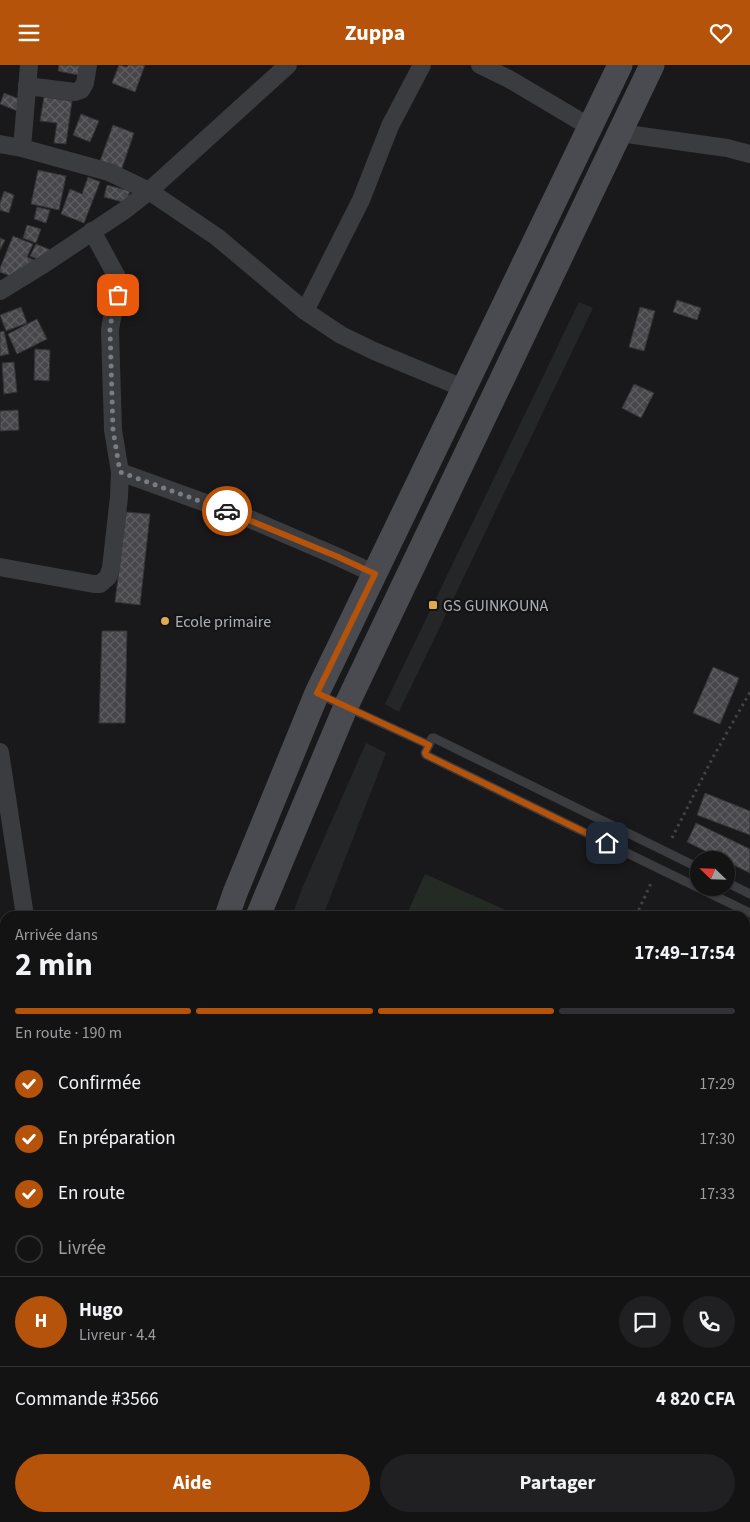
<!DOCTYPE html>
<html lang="fr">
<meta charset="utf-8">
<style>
:root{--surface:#131314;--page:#202022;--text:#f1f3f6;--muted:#9d9ea0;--line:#323234;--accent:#b45309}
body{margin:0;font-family:"Source Sans 3",sans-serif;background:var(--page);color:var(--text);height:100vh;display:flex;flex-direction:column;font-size:19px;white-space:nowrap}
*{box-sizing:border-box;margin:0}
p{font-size:16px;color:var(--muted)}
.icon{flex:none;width:28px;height:28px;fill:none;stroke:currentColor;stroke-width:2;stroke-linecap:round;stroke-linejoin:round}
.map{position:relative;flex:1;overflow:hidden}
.side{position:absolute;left:0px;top:846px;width:750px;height:611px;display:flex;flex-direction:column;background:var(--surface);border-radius:15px 15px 0 0;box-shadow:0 1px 4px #0004,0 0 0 1px var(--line)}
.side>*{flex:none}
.needle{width:32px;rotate:293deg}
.controls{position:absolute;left:690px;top:786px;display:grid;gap:10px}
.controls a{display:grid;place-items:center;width:45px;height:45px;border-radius:50%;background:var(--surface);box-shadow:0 1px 4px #0004,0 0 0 1px var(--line);font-size:25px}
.pin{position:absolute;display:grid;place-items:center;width:42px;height:42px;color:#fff;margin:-21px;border-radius:10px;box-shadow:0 2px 8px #0006}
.courier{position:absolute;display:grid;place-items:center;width:50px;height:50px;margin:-25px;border:4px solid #b45309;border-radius:50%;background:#fff;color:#222;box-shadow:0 1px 6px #0007}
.head em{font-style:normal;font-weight:700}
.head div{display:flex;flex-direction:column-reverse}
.head{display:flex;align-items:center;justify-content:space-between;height:85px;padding:0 15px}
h1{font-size:32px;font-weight:700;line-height:38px}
.bar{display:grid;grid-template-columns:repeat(4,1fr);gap:8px 5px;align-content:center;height:60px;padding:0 15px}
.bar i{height:6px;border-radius:4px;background:var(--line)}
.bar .on{background:var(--accent)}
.bar p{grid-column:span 4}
.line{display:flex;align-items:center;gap:12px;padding:0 15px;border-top:1px solid var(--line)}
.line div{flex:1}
.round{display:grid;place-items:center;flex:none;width:52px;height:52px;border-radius:26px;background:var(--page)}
ol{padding:0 15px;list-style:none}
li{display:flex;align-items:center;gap:15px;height:55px}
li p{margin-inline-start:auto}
li .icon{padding:5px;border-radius:50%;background:var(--accent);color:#fff;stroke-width:4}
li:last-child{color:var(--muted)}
li i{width:28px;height:28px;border:2px solid var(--line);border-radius:50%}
.primary-button{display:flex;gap:10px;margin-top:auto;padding:10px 15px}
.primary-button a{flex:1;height:58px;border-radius:30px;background:var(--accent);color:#fff;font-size:20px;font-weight:700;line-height:58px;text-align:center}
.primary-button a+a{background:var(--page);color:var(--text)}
header{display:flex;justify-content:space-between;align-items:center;height:65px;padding:0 15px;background:var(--accent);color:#fff;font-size:22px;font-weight:700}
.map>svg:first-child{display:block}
</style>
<header><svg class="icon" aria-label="menu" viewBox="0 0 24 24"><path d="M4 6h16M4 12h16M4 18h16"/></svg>Zuppa<svg class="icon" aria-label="heart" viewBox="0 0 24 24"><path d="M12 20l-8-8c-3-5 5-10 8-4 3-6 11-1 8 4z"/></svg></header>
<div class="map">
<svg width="750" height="1457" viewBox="0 0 750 1457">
<defs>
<pattern id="building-cross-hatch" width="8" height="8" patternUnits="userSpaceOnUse" patternTransform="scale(1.25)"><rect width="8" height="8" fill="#47474b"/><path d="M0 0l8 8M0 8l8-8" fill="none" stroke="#5f5f63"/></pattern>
</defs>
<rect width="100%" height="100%" fill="#19191b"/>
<!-- built -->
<g fill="#252628">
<polygon points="579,237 593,243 399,647 385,639"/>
<polygon points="366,678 386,688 323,851 292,851 303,821"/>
</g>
<!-- garden -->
<polygon fill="#242b25" points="425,809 519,851 406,851"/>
<!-- building -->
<g fill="url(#building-cross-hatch)" stroke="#343437">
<polygon points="59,0 85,0 83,11 58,6"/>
<polygon points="119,0 127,2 128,0 145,0 135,27 112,18"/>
<polygon points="4,28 24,36 20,47 0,39"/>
<polygon points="44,32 72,36 66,79 54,78 57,58 40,56"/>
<polygon points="81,49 99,56 90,77 73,70"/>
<polygon points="113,60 134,68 121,106 99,99"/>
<polygon points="38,105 66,111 59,145 31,139"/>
<polygon points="88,112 100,117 84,158 61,149 70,124 82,129"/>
<polygon points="107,120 130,126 126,138 104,132"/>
<polygon points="4,126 14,130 9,148 0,145 0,138"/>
<polygon points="37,142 50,145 46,158 34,154"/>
<polygon points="27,160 41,164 36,178 23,173"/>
<polygon points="13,171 33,179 27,192 36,196 28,218 0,207 0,203"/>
<polygon points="0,173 5,175 0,185"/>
<polygon points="36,179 58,188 53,200 30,191"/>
<polygon points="677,235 701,243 697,255 673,247"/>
<polygon points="21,242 27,258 6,266 0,250"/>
<polygon points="640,242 655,246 644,286 629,282"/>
<polygon points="37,254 47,274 17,289 8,269"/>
<polygon points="4,266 9,289 0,291 0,267"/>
<polygon points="35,284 50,285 49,316 34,315"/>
<polygon points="14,297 17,327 4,329 2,298"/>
<polygon points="634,319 654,328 641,353 622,343"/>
<polygon points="18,345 19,365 0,366 0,346"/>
<polygon points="126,447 150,449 140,540 115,537"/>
<polygon points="102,566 127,566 125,658 99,658"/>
<polygon points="713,602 739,613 720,659 693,648"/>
<polygon points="705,728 750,746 750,770 697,750"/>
<polygon points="696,758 750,784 750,808 687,777"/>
<polygon points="170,1452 213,1452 212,1457 169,1457"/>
</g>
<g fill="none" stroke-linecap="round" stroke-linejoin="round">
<!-- path -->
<g stroke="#414347" stroke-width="3" stroke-dasharray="2.5 4" stroke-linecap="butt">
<polyline points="672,773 712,694 750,627"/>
<polyline points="636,851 652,816"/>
</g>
<!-- lane -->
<g stroke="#3b3c40" stroke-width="9">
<polyline points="318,629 429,680"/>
<polyline points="699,803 434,673 432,673 425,688 426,690 750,848"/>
<polyline points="726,817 750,829"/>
</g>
<!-- street -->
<g stroke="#3b3c40" stroke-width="18">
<polyline points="480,0 509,14 590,62"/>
<polyline points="27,21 75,27 81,25 85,18 88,0"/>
<polyline points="620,68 727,83 750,89"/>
<polyline points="0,79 22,83 109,107 149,126 217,172 305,246 341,270 374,286 463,323"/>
<polyline points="22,83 29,0"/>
<path d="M92 166 117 212C120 231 112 247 110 265L113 365 120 407 250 454 336 491 375 509"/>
<polyline points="0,226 44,199 125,145 149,126 288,0"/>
<polyline points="305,246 361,135 390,61 422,0"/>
<polyline points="0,502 94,519 100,519 108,512 111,503 119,432 120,407"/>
<polyline points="0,687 25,851"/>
<polyline points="0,870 5,868"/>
<polyline points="0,1065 5,1067"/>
<polyline points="0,1166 5,1155"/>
<polyline points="745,1240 750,1242"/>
<polyline points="0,1434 5,1436"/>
<polyline points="48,1452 61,1457"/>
</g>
<!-- secondary -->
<g stroke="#494b50" stroke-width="25">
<polyline points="227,851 235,828 317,628 620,0"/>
<polyline points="258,851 346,641 652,0"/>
<polyline points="90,1457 91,1452"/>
<polyline points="119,1457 120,1452"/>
</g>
</g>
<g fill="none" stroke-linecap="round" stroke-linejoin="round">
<!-- done -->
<polyline stroke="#797c82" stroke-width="5" stroke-dasharray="0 9" points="118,230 112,250 110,265 113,365 120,407 227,446"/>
<!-- route -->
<polyline stroke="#b45309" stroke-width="6" points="227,446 336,491 375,509 317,628 429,680 425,688 426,690 607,778"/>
</g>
<!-- markers -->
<g fill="#deab4e" stroke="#141416" stroke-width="2">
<rect x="428" y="535" width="10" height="10" rx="2.5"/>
<circle cx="165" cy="556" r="5"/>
</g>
<g text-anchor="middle" stroke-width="4.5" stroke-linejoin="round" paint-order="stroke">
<!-- poi labels -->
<g font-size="16" fill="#adb1b9" stroke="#141416" text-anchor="start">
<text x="443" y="546">GS GUINKOUNA</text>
<text x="175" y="562">Ecole primaire</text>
</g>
</g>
</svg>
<div class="controls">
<a><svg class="needle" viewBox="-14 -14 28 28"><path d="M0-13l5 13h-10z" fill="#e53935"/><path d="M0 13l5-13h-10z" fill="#9d9ea0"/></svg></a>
</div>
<div class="pin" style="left:118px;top:230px;background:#ea580c"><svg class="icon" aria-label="bag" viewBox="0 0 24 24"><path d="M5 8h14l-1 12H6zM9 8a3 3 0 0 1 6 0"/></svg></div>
<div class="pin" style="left:607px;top:778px;background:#1f2937"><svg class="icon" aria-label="home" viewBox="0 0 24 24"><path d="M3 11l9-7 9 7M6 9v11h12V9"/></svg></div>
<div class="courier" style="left:227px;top:446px"><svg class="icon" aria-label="car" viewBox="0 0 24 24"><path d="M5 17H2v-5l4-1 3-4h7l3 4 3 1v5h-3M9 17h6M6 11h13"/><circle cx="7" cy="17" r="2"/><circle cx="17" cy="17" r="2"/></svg></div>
<section class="side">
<div class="head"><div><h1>2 min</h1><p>Arrivée dans</p></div><em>17:49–17:54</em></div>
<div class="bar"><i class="on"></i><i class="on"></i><i class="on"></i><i></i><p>En route · 190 m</p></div>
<ol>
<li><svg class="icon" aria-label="check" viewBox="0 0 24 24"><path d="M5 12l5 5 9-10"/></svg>Confirmée<p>17:29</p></li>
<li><svg class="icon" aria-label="check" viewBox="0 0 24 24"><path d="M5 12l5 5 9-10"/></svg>En préparation<p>17:30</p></li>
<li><svg class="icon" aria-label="check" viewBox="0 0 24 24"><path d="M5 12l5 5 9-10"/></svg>En route<p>17:33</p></li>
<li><i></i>Livrée</li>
</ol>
<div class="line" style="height:90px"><b class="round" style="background:var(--accent);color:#fff">H</b><div><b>Hugo</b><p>Livreur · 4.4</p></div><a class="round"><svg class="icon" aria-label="chat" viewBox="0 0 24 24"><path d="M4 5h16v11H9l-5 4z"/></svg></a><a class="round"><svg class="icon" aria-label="phone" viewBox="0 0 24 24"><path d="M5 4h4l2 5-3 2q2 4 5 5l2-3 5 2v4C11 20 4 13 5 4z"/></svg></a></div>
<div class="line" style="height:65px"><div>Commande #3566</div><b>4 820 CFA</b></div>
<div class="primary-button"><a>Aide</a><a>Partager</a></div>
</section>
</div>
